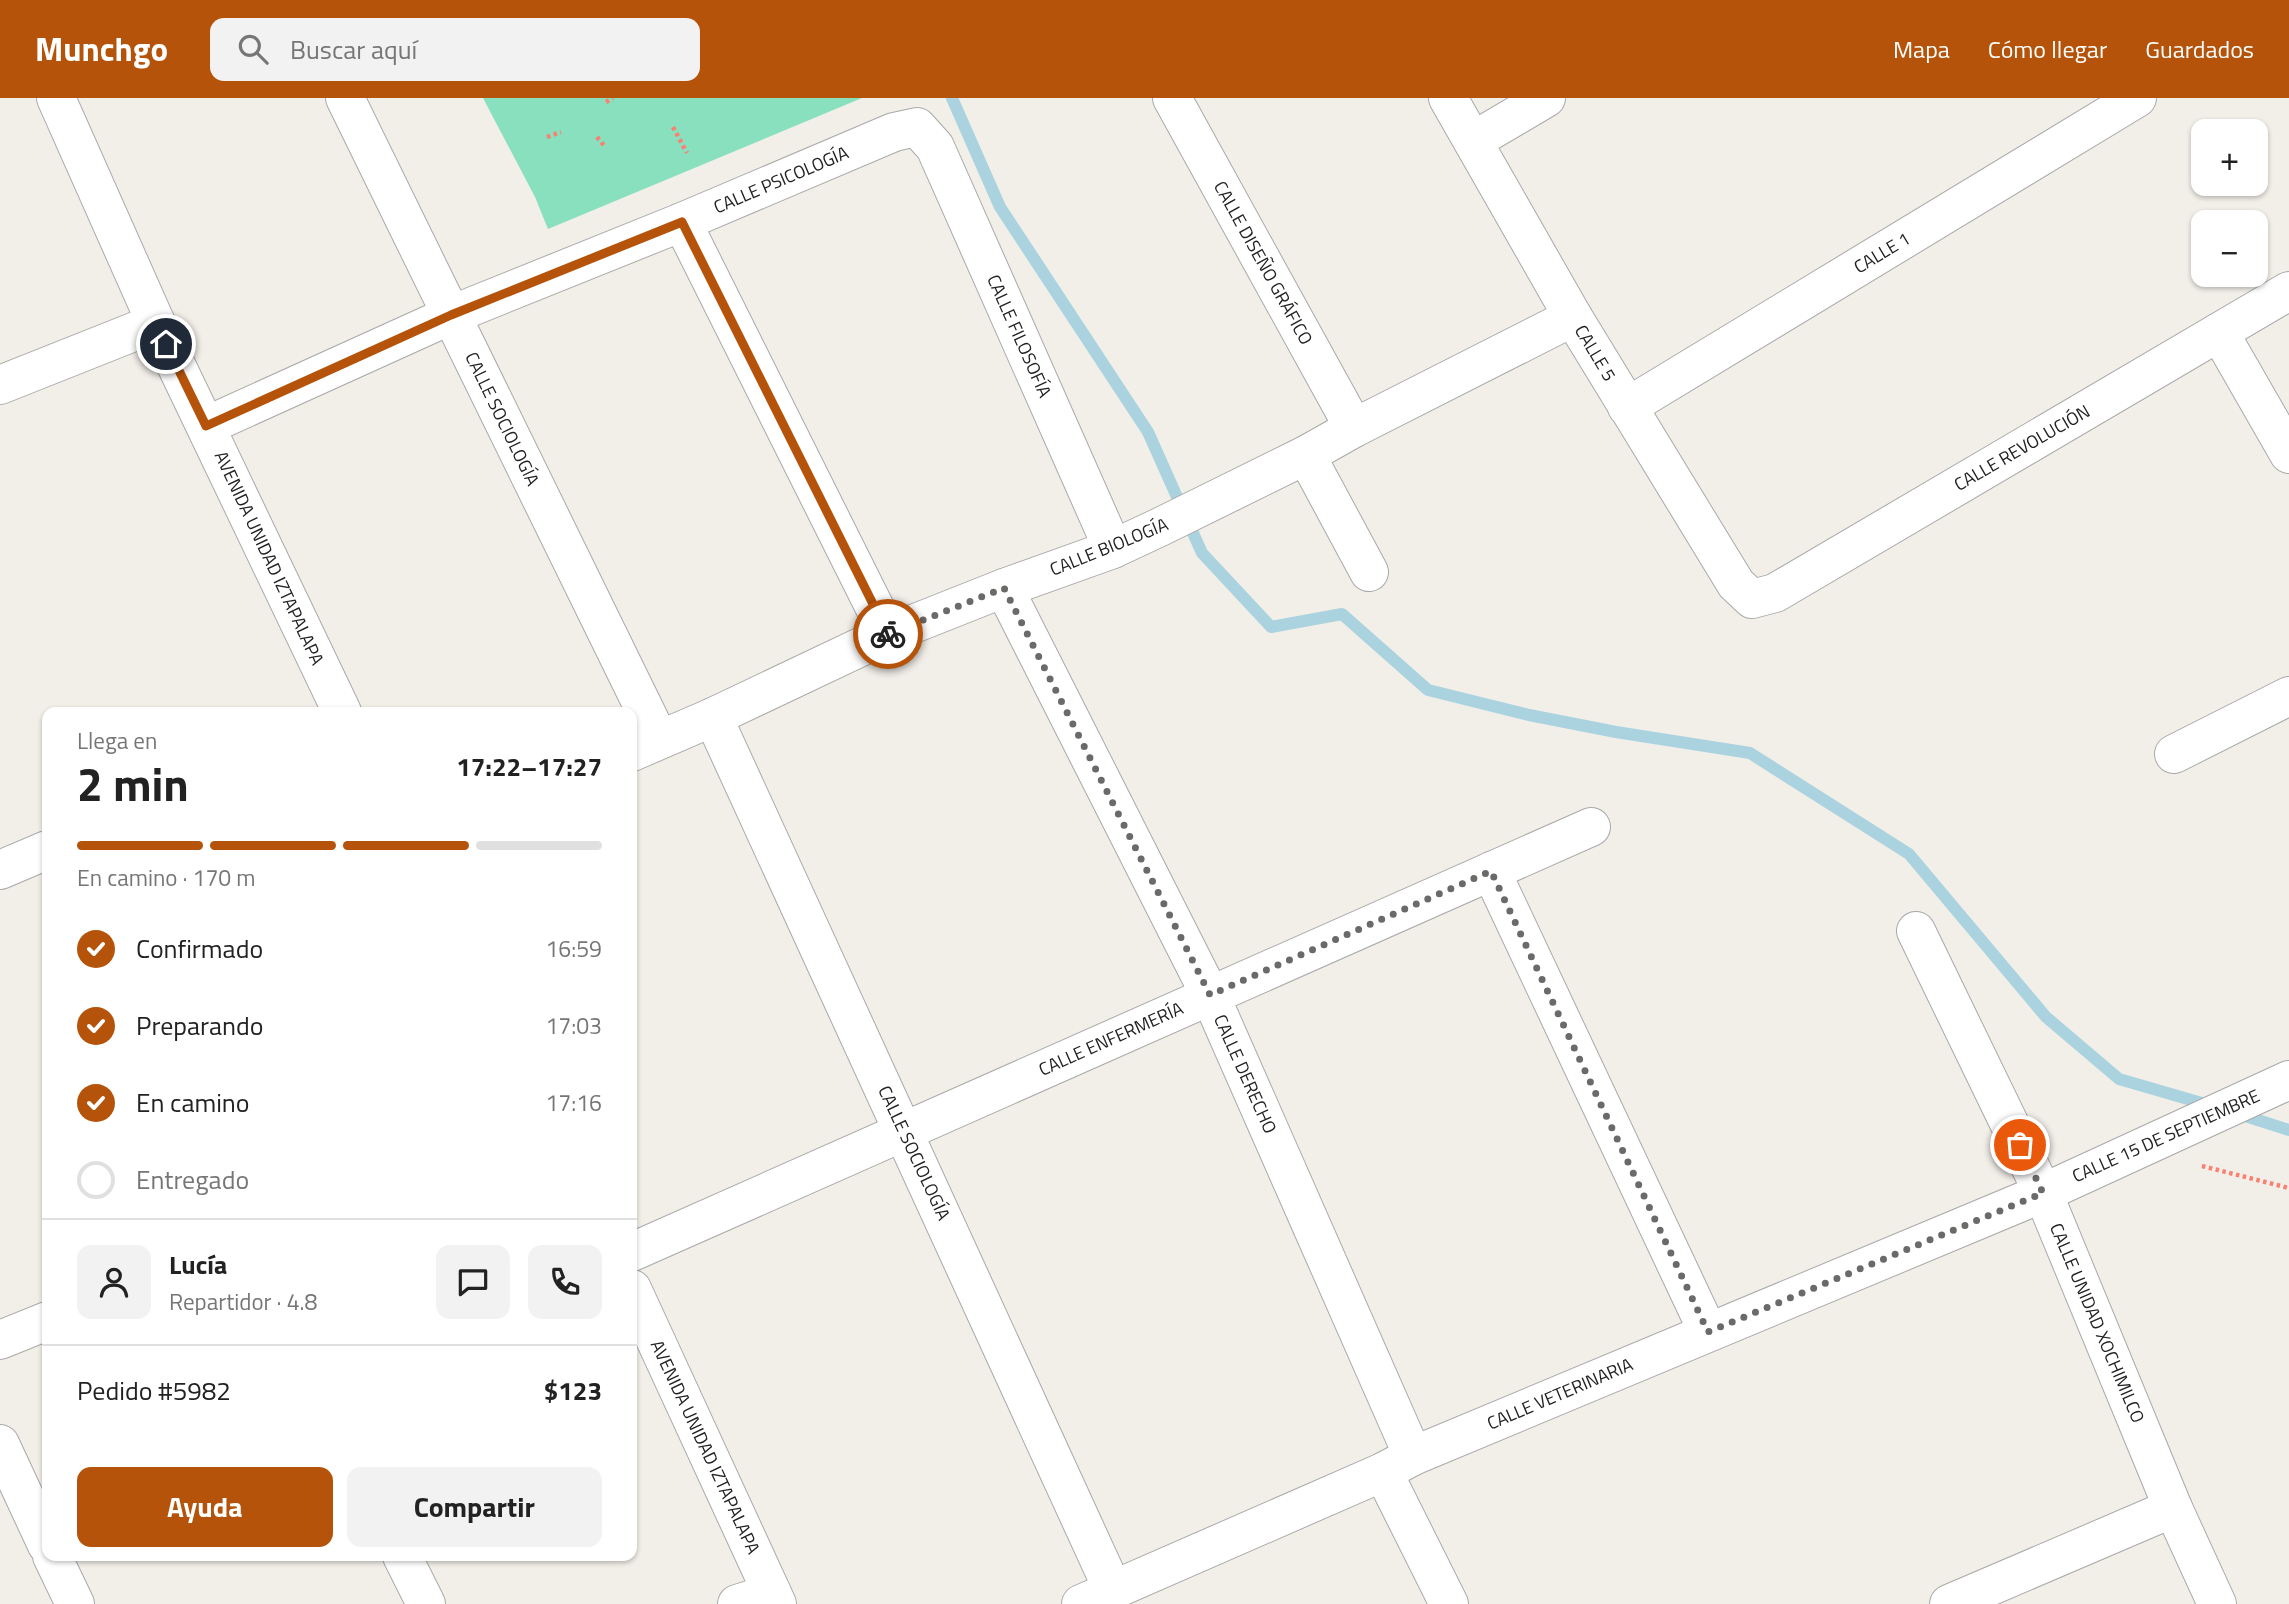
<!DOCTYPE html>
<html lang="es">
<meta charset="utf-8">
<style>
:root{--surface:#fff;--page:#f2f2f2;--text:#222;--muted:#767676;--line:#e0e0e0;--accent:#b45309}
body{margin:0;font-family:"Titillium Web",sans-serif;background:var(--page);color:var(--text);height:100vh;display:flex;flex-direction:column;font-size:26px;white-space:nowrap}
*{box-sizing:border-box;margin:0}
p{font-size:23px;color:var(--muted)}
.icon{flex:none;width:38px;height:38px;fill:none;stroke:currentColor;stroke-width:2;stroke-linecap:round;stroke-linejoin:round}
.map{position:relative;flex:1;overflow:hidden}
.drawer{position:absolute;left:42px;top:609px;width:595px;height:854px;display:flex;flex-direction:column;background:var(--surface);border-radius:14px;box-shadow:0 2px 5px #0004}
.drawer>*{flex:none}
.fabs{position:absolute;left:2191px;top:21px;display:grid;gap:14px}
.fabs a{display:grid;place-items:center;width:77px;height:77px;border-radius:14px;background:var(--surface);box-shadow:0 2px 5px #0004;font-size:35px}
.pin{position:absolute;display:grid;place-items:center;width:60px;height:60px;color:#fff;margin:-30px;border:4px solid #fff;border-radius:50%;box-shadow:0 2px 7px #0007}
.courier{position:absolute;display:grid;place-items:center;width:70px;height:70px;margin:-35px;border:5px solid #b45309;border-radius:50%;background:#fff;color:#222;box-shadow:0 2px 9px #0007}
.head em{font-style:normal;font-weight:700}
.head div{display:flex;flex-direction:column-reverse}
.head{display:flex;align-items:center;justify-content:space-between;height:119px;padding:0 35px}
h1{font-size:46px;font-weight:700;line-height:52px}
.bar{display:grid;grid-template-columns:repeat(4,1fr);gap:10px 7px;align-content:center;height:84px;padding:0 35px}
.bar i{height:9px;border-radius:5px;background:var(--line)}
.bar .active{background:var(--accent)}
.bar p{grid-column:span 4}
.line{display:flex;align-items:center;gap:18px;padding:0 35px;border-top:2px solid var(--line)}
.line div{flex:1}
.round{display:grid;place-items:center;flex:none;width:74px;height:74px;border-radius:14px;background:var(--page)}
ol{padding:0 35px;list-style:none}
li{display:flex;align-items:center;gap:21px;height:77px}
li p{margin-inline-start:auto}
li .icon{padding:7px;border-radius:50%;background:var(--accent);color:#fff;stroke-width:4}
li:last-child{color:var(--muted)}
li i{width:38px;height:38px;border:4px solid var(--line);border-radius:50%}
.primary-button{display:flex;gap:14px;margin-top:auto;padding:14px 35px}
.primary-button a{flex:1;height:80px;border-radius:14px;background:var(--accent);color:#fff;font-size:28px;font-weight:700;line-height:80px;text-align:center}
.primary-button a+a{background:var(--page);color:var(--text)}
header{display:flex;align-items:center;gap:42px;box-sizing:border-box;height:98px;padding:0 35px;background:var(--accent);color:#fff}
header strong{font-size:33px}
nav{display:flex;gap:38px;margin-inline-start:auto;font-size:24px}
.search{width:490px;height:63px;background:var(--page);display:flex;align-items:center;gap:18px;box-sizing:border-box;padding:0 24px;border-radius:14px;color:var(--muted);font-size:26px}
.map>svg:first-child{display:block}
</style>
<header>
<strong>Munchgo</strong>
<div class="search"><svg class="icon" aria-label="search" viewBox="0 0 24 24"><circle cx="10" cy="10" r="6"/><path d="M15 15l6 6"/></svg>Buscar aquí</div>
<nav><a>Mapa</a><a>Cómo llegar</a><a>Guardados</a></nav>
</header>
<div class="map">
<svg width="2289" height="1506" viewBox="0 0 2289 1506">
<rect width="100%" height="100%" fill="#f2efe9"/>
<!-- pitch -->
<polygon fill="#88e0be" points="483,0 862,0 548,131 535,99"/>
<g fill="none" stroke-linecap="round" stroke-linejoin="round">
<!-- stream -->
<g stroke="#aad3df" stroke-width="12">
<polyline points="952,0 1000,109 1148,334 1202,455 1271,529 1342,516 1428,592 1529,617 1616,634 1750,655 1909,756 2046,919 2119,981 2212,1008"/>
<polyline points="2239,1016 2289,1032"/>
</g>
<!-- minor casing -->
<g stroke="#a9a9a9" stroke-width="40">
<g id="minor">
<polyline points="56,0 156,225 342,614"/>
<polyline points="345,0 659,641"/>
<polyline points="1172,0 1354,330"/>
<polyline points="1448,0 1573,219 1736,486 1752,501 1775,495 2289,193"/>
<polyline points="1473,43 1546,0"/>
<polyline points="682,124 888,536"/>
<polyline points="2219,234 2289,356"/>
<polyline points="0,287 156,225"/>
<polyline points="1627,309 2137,0"/>
<polyline points="206,328 451,217 682,124 894,34 917,29 935,49 1113,451"/>
<polyline points="1306,357 1369,474"/>
<polyline points="1004,490 1210,897 1413,1358"/>
<polyline points="713,619 1113,1492"/>
<polyline points="632,654 713,619 888,536 1004,490 1113,451 1160,429 1306,357 1354,330 1573,219"/>
<polyline points="2174,656 2289,598"/>
<polyline points="0,772 47,752"/>
<polyline points="1491,773 1708,1234"/>
<polyline points="1916,833 2043,1095 2173,1410 2217,1506"/>
<polyline points="632,1154 1591,729"/>
<polyline points="632,1191 777,1506"/>
<polyline points="0,1242 47,1223"/>
<polyline points="0,1346 47,1447"/>
<polyline points="1383,1374 1449,1506"/>
<polyline points="52,1458 75,1506"/>
<polyline points="402,1458 426,1506"/>
<polyline points="737,1506 772,1495"/>
<polyline points="1081,1506 1383,1374 1413,1358 2043,1095 2289,982"/>
<polyline points="1949,1506 2173,1410"/>
</g>
</g>
<!-- path -->
<g stroke="#fa8072" stroke-width="4.5" stroke-dasharray="3.5 3.5" stroke-linecap="butt">
<polyline points="606,4 613,0"/>
<polyline points="673,29 687,55"/>
<polyline points="547,39 561,34"/>
<polyline points="597,39 605,49"/>
<polyline points="2202,1068 2289,1090"/>
</g>
<!-- minor -->
<use href="#minor" stroke="#fff" stroke-width="38"/>
</g>
<g fill="none" stroke-linecap="round" stroke-linejoin="round">
<!-- done -->
<polyline stroke="#6b6a68" stroke-width="7" stroke-dasharray="0 12.6" points="888,536 1004,490 1210,897 1491,773 1708,1234 2043,1095 2020,1047"/>
<!-- route -->
<polyline stroke="#b45309" stroke-width="9" points="166,246 206,328 451,217 682,124 888,536"/>
</g>
<g text-anchor="middle" stroke-width="5" stroke-linejoin="round" paint-order="stroke">
<!-- street labels -->
<g font-size="18" fill="#222" stroke="#fff">
<text transform="translate(781 82) rotate(-23)" y="6">CALLE PSICOLOGÍA</text>
<text transform="translate(1882 155) rotate(-31)" y="6">CALLE 1</text>
<text transform="translate(1263 165) rotate(61)" y="6">CALLE DISEÑO GRÁFICO</text>
<text transform="translate(1019 238) rotate(66)" y="6">CALLE FILOSOFÍA</text>
<text transform="translate(1595 255) rotate(59)" y="6">CALLE 5</text>
<text transform="translate(502 321) rotate(64)" y="6">CALLE SOCIOLOGÍA</text>
<text transform="translate(2022 350) rotate(-30)" y="6">CALLE REVOLUCIÓN</text>
<text transform="translate(1109 449) rotate(-22)" y="6">CALLE BIOLOGÍA</text>
<text transform="translate(269 460) rotate(65)" y="6">AVENIDA UNIDAD IZTAPALAPA</text>
<text transform="translate(1111 941) rotate(-24)" y="6">CALLE ENFERMERÍA</text>
<text transform="translate(1245 976) rotate(66)" y="6">CALLE DERECHO</text>
<text transform="translate(2166 1038) rotate(-24)" y="6">CALLE 15 DE SEPTIEMBRE</text>
<text transform="translate(914 1055) rotate(65)" y="6">CALLE SOCIOLOGÍA</text>
<text transform="translate(2097 1225) rotate(67)" y="6">CALLE UNIDAD XOCHIMILCO</text>
<text transform="translate(1560 1296) rotate(-23)" y="6">CALLE VETERINARIA</text>
<text transform="translate(705 1349) rotate(65)" y="6">AVENIDA UNIDAD IZTAPALAPA</text>
</g>
</g>
</svg>
<div class="fabs">
<a>+</a>
<a>−</a>
</div>
<div class="pin" style="left:2020px;top:1047px;background:#ea580c"><svg class="icon" aria-label="bag" viewBox="0 0 24 24"><path d="M5 8h14l-1 12H6zM9 8a3 3 0 0 1 6 0"/></svg></div>
<div class="pin" style="left:166px;top:246px;background:#1f2937"><svg class="icon" aria-label="home" viewBox="0 0 24 24"><path d="M3 11l9-7 9 7M6 9v11h12V9"/></svg></div>
<div class="courier" style="left:888px;top:536px"><svg class="icon" aria-label="bike" viewBox="0 0 24 24"><circle cx="6" cy="16" r="4"/><circle cx="18" cy="16" r="4"/><path d="M6 16l4-8h5l3 8M10 8l3 8H6M13 5h3"/></svg></div>
<section class="drawer">
<div class="head"><div><h1>2 min</h1><p>Llega en</p></div><em>17:22–17:27</em></div>
<div class="bar"><i class="active"></i><i class="active"></i><i class="active"></i><i></i><p>En camino · 170 m</p></div>
<ol>
<li><svg class="icon" aria-label="check" viewBox="0 0 24 24"><path d="M5 12l5 5 9-10"/></svg>Confirmado<p>16:59</p></li>
<li><svg class="icon" aria-label="check" viewBox="0 0 24 24"><path d="M5 12l5 5 9-10"/></svg>Preparando<p>17:03</p></li>
<li><svg class="icon" aria-label="check" viewBox="0 0 24 24"><path d="M5 12l5 5 9-10"/></svg>En camino<p>17:16</p></li>
<li><i></i>Entregado</li>
</ol>
<div class="line" style="height:126px"><a class="round"><svg class="icon" aria-label="person" viewBox="0 0 24 24"><circle cx="12" cy="8" r="4"/><path d="M4 21q1-7 8-7t8 7"/></svg></a><div><b>Lucía</b><p>Repartidor · 4.8</p></div><a class="round"><svg class="icon" aria-label="chat" viewBox="0 0 24 24"><path d="M4 5h16v11H9l-5 4z"/></svg></a><a class="round"><svg class="icon" aria-label="phone" viewBox="0 0 24 24"><path d="M5 4h4l2 5-3 2q2 4 5 5l2-3 5 2v4C11 20 4 13 5 4z"/></svg></a></div>
<div class="line" style="height:91px"><div>Pedido #5982</div><b>$123</b></div>
<div class="primary-button"><a>Ayuda</a><a>Compartir</a></div>
</section>
</div>
